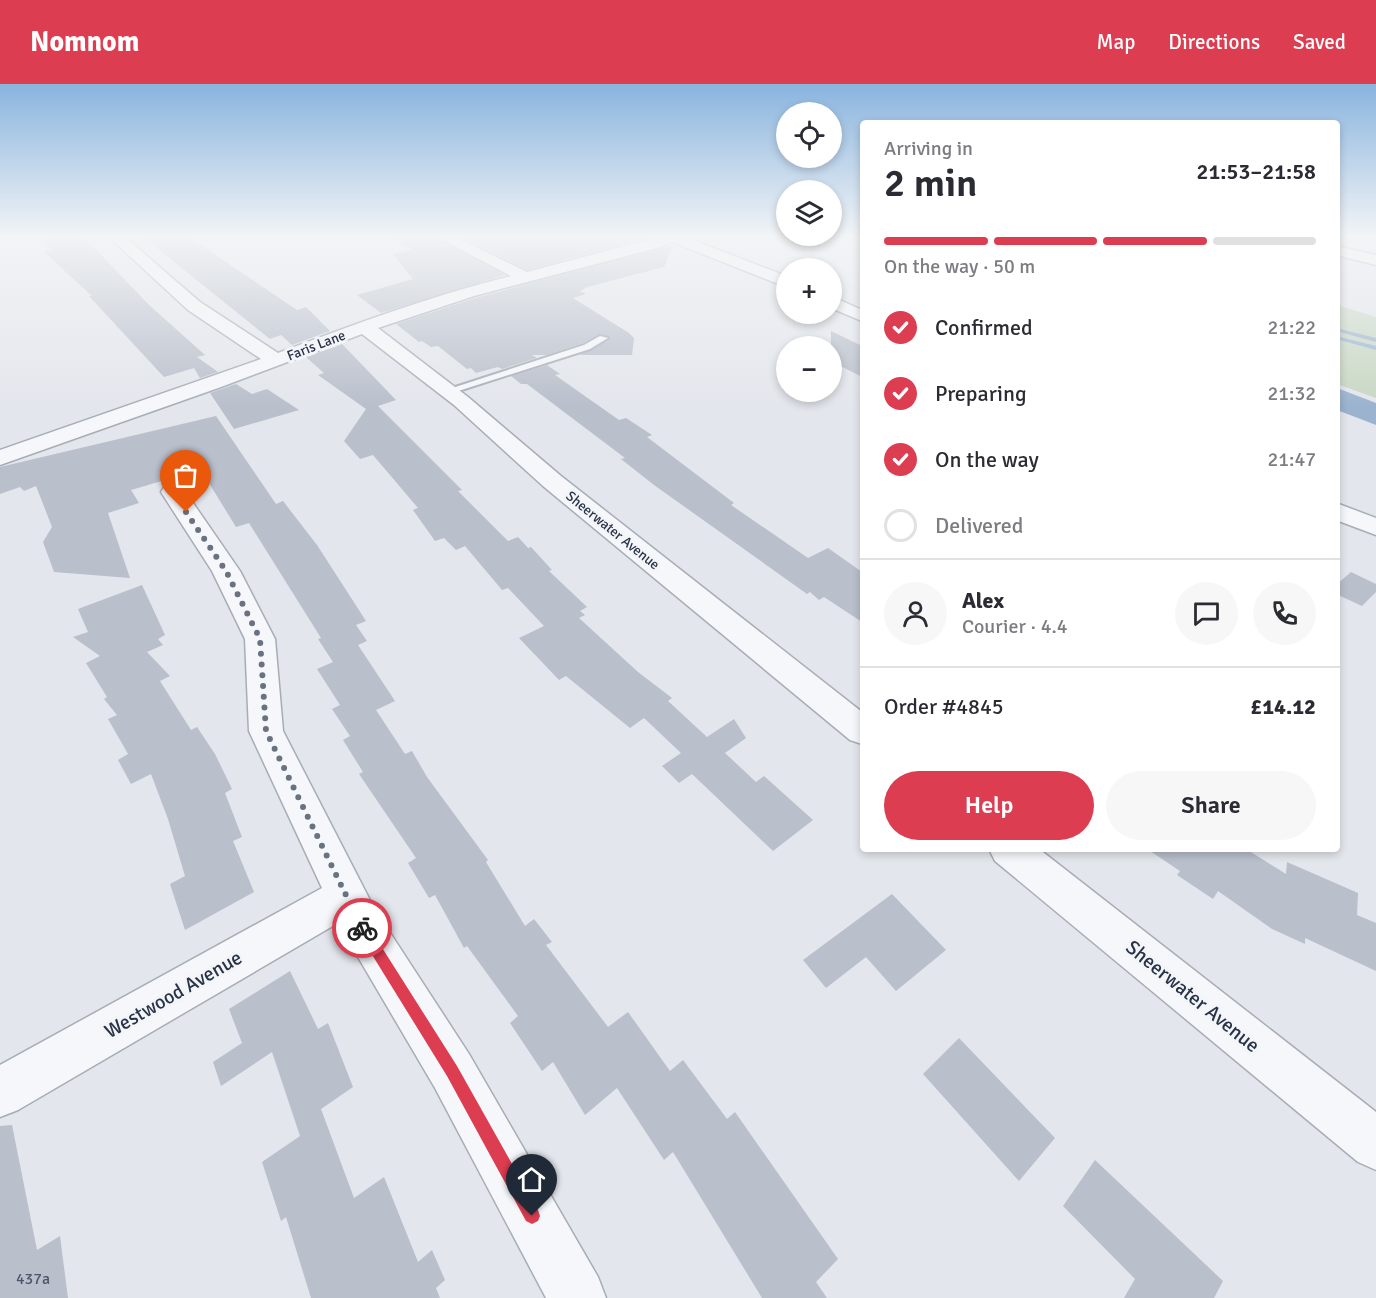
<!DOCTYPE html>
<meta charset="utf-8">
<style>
:root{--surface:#fff;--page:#f7f7f7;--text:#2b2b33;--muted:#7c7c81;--line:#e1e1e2;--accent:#dc3d51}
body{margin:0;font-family:Signika,sans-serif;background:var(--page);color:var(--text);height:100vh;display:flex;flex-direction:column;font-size:22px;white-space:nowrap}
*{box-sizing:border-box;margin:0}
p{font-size:20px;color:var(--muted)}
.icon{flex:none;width:33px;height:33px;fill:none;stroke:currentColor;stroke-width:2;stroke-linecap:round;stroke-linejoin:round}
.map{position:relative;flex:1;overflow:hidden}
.details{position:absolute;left:860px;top:36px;width:480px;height:732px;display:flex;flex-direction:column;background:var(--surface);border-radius:6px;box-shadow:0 3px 9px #0003}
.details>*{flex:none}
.controls{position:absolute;left:776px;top:18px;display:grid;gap:12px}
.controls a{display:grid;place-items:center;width:66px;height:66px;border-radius:50%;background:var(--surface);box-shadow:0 3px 9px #0003;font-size:30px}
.pin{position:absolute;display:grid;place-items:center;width:51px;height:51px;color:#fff;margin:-62px -26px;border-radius:50% 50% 50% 0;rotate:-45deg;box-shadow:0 0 6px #0007}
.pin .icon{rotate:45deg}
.courier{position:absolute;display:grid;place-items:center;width:60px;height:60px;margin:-30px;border:4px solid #dc3d51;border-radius:50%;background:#fff;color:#222;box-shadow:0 2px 8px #0007}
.headline em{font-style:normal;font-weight:600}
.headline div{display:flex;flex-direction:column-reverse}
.headline{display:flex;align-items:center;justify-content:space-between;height:102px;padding:0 24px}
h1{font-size:39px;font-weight:600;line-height:45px}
.bar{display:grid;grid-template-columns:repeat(4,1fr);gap:9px 6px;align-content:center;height:72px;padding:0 24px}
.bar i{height:8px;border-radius:4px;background:var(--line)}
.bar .on{background:var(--accent)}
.bar p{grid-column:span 4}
.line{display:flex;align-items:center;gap:15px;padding:0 24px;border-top:2px solid var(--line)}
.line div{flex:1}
.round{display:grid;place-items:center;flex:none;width:63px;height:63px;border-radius:32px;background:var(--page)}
ol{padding:0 24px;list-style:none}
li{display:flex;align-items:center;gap:18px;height:66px}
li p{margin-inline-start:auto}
li .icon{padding:6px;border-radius:50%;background:var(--accent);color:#fff;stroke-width:4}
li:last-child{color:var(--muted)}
li i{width:33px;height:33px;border:3px solid var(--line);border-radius:50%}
.action{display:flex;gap:12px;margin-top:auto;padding:12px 24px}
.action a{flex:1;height:69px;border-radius:36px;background:var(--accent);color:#fff;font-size:24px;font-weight:600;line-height:69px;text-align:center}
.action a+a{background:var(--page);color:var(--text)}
header{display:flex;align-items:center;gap:36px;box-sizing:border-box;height:84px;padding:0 30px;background:var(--accent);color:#fff}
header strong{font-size:28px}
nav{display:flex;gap:33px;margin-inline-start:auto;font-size:21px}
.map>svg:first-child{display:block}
</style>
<header>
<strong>Nomnom</strong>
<nav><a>Map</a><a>Directions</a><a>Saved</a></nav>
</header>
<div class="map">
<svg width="1376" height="1214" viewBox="0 0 1376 1214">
<rect width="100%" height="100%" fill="#e3e6ec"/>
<!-- green -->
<polygon fill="#c8d7c3" points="1337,221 1376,233 1376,314 1337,300"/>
<!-- water -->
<polygon fill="#9bb3cf" points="1337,304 1376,319 1376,341 1337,326"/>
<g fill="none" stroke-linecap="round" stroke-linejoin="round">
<!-- stream -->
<g fill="#9bb3cf" fill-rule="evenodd">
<polygon points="1336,244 1376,254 1376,258 1336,247"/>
<polygon points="1336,252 1376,262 1376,266 1336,255"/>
</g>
</g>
<!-- building -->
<g fill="#b9bfcb">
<polygon points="41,153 84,153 148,220 205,271 197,273 218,288 200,294 194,284 164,293 89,212 92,212 43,167 51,166"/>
<polygon points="143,153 189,153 297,226 306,223 330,247 292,261 281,251 270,255"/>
<polygon points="388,153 435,153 505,191 381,229 357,211 413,195 393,170 412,165"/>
<polygon points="460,153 650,153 527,186"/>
<polygon points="673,161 664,183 587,203 580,207 586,210 573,214 629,249 634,254 632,271 580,271 610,255 601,250 583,259 547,271 532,271 537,274 502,285 498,283 476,289 471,284 467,285 438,262 431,263 422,257 419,258 396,240 475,214"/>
<polygon points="831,247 862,262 862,293 831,277"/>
<polygon points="342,260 396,316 378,322 462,406 458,407 508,457 518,453 528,464 531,463 552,486 549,487 587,523 580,527 585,531 579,534 638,588 672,614 668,617 707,653 734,635 746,654 725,669 756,698 764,692 813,736 773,767 692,690 679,699 662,682 681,669 644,634 630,644 566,592 559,596 519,554 544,542 508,504 502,506 465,462 456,466 444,454 435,457 413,426 418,424 373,371 360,375 344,357 366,325 318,291 324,289 306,273"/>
<polygon points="547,281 560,290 555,291 619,336 626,334 652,351 647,353 734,419 731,421 808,474 828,464 862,488 862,538 824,513 819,516 810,508 807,510 654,401 621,375 625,374 527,300 521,300 511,292"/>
<polygon points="236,300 252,310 267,305 299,326 234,345 210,309"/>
<polygon points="216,332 276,420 283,417 317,461 366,537 356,541 367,557 358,561 395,617 376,626 405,670 412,667 427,693 488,776 486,778 525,842 534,835 552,858 546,861 608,943 628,928 670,987 683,976 727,1035 735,1028 838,1175 816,1198 827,1214 762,1214 673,1068 664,1076 617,1004 585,1031 553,978 542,987 510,939 518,932 467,862 464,864 435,811 429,814 408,779 416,774 359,690 363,688 343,656 350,652 332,625 340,621 317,585 333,578 318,555 321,554 249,439 236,443 204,391 193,394 189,389 131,406 139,419 108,429 130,494 54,488 43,458 52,443 36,402 24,407 20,403 0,410 0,383"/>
<polygon points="1351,488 1376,500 1376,508 1362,522 1336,510 1336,501"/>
<polygon points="142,501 165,551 158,555 163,561 147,568 170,592 160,597 191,646 197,643 215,670 232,705 225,709 242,753 233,757 254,808 185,846 170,800 185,792 168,735 151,690 131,700 118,676 128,670 108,635 117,631 104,615 107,613 86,579 100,572 73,553 88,548 78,525"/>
<polygon points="1147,765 1246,765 1286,790 1287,778 1358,809 1357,831 1376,839 1376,887 1305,854 1305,860 1272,845 1218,807 1213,815 1177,791 1180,787"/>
<polygon points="892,810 946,866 896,907 866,873 826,904 803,876"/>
<polygon points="290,887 318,945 328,939 353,1003 321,1025 354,1114 384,1093 418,1178 432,1166 445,1196 436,1204 440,1214 311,1214 286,1133 281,1137 262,1078 300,1052 272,968 221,1002 213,978 242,959 229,925"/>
<polygon points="959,954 1055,1054 1019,1097 923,990"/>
<polygon points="12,1041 37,1166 60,1152 68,1214 0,1214 0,1042"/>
<polygon points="1095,1076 1223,1197 1214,1214 1124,1214 1135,1195 1063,1122"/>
</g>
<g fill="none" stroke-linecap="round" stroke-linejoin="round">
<!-- lane casing -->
<g stroke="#a7adb7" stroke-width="4">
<polygon id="lane" points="600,252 608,254 590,265 452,309 443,307 584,261"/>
</g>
<!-- street casing -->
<g stroke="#a7adb7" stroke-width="3">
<g id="street">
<path d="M109 153H125L200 218 278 269C355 240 431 212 511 192L437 153H455L527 188 659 153H685L786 192V203L672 158 657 164 474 212 378 244 468 313 561 392 862 628V660L850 656 543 402 454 321 362 250 221 303 0 381V366L261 275 188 226Z"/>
<polygon points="1336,162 1376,171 1376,181 1336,171"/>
<polygon points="831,212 862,226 862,237 831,224"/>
<polygon points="173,401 182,403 240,487 275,555 283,647 374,824 469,970 598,1193 606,1214 546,1214 435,1004 338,839 18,1026 0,1033 0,981 322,804 249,647 245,555 212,487 161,408 164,403"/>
<polygon points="1336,419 1376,434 1376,451 1336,436"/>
<polygon points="989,765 1039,765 1376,1028 1376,1086 1358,1078 995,777"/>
</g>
</g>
<!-- lane -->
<use href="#lane" fill="#f6f7fa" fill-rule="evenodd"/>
<!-- street -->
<use href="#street" fill="#f6f7fa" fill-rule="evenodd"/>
</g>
<!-- sky -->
<linearGradient id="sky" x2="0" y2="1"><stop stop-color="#89b4de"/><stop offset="0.47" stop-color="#f2f4f6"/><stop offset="1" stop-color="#f2f4f6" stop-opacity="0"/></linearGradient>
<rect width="1376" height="323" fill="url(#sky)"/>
<!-- route -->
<polygon fill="#dc3d51" points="362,838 367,840 457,982 538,1126 540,1132 538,1137 532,1140 526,1137 447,992 358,848 356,844"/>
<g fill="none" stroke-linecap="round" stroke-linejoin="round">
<!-- done -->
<polyline stroke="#697281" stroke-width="6" stroke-dasharray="0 10.8" points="186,428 226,487 260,555 266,647 362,844"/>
</g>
<g text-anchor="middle" stroke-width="6" stroke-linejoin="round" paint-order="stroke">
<!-- far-street labels -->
<g font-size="14" fill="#283347" stroke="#f3f5f9">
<text transform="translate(316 261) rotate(-21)" y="5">Faris Lane</text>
<text transform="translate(613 446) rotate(39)" y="5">Sheerwater Avenue</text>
</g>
<!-- near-number labels -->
<g font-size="16" fill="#4c5668">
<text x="33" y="1200">437a</text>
</g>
<!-- near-street labels -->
<g font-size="20" fill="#283347" stroke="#f3f5f9">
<text transform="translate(173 910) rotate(-30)" y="7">Westwood Avenue</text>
<text transform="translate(1193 912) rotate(39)" y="7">Sheerwater Avenue</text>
</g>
</g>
</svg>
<div class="controls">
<a><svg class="icon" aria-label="locate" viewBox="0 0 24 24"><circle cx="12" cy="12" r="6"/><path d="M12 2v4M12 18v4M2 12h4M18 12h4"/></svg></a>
<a><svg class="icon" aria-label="layers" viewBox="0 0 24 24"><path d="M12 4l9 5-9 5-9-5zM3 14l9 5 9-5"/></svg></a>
<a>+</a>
<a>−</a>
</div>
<div class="pin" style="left:186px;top:428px;background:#ea580c"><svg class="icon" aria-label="bag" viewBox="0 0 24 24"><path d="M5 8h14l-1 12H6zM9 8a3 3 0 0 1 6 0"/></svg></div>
<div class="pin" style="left:532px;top:1132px;background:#1f2937"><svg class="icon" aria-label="home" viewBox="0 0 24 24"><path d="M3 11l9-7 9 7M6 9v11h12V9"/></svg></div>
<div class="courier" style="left:362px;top:844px"><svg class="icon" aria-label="bike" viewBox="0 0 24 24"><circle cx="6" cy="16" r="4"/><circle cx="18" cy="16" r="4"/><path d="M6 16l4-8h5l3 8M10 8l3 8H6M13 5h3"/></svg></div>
<section class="details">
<div class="headline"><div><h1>2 min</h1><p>Arriving in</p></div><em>21:53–21:58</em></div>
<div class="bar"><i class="on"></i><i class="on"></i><i class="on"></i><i></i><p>On the way · 50 m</p></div>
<ol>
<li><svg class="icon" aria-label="check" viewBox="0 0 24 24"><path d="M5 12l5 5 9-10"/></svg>Confirmed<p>21:22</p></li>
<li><svg class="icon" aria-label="check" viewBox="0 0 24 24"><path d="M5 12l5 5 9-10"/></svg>Preparing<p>21:32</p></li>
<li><svg class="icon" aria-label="check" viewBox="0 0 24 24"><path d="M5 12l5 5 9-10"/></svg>On the way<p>21:47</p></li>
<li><i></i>Delivered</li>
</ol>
<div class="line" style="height:108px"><a class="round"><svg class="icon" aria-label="person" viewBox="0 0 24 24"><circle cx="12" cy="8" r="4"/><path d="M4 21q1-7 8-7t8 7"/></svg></a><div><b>Alex</b><p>Courier · 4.4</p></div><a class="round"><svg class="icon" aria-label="chat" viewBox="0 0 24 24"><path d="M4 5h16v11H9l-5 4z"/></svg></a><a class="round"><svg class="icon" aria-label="phone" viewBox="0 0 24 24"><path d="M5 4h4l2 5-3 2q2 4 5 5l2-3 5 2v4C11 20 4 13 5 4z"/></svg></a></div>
<div class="line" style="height:78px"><div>Order #4845</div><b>£14.12</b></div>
<div class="action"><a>Help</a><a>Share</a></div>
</section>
</div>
